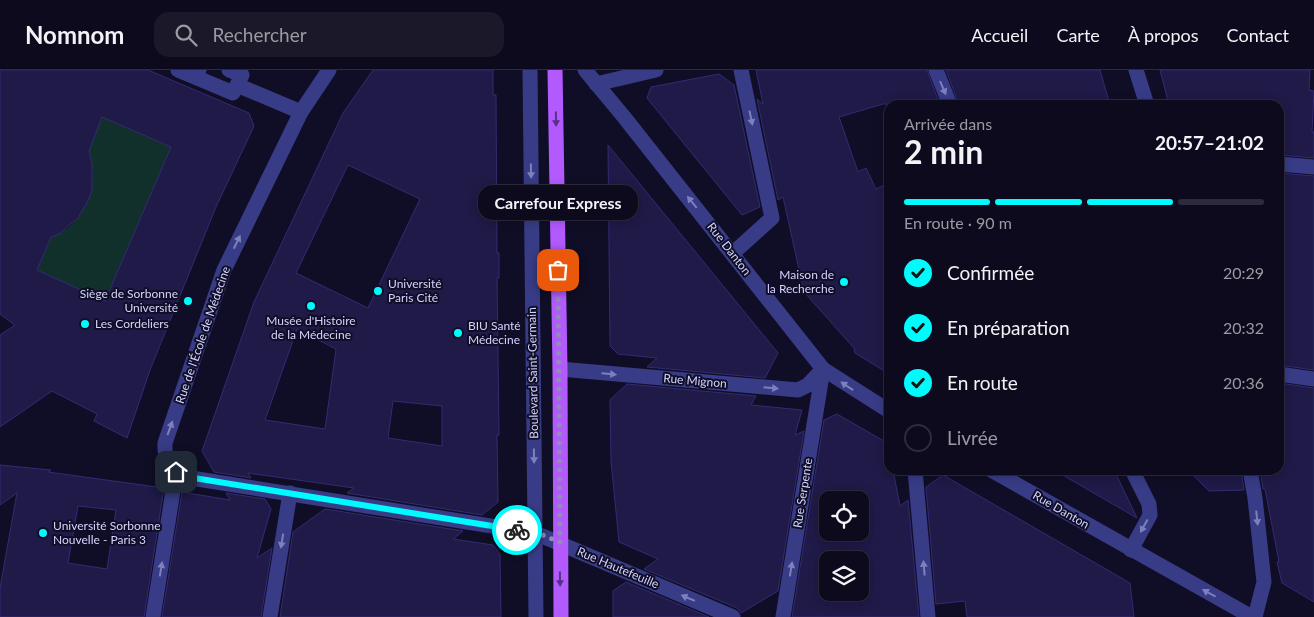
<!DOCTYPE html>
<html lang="fr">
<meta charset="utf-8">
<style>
:root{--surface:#0c0a1c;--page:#1a1829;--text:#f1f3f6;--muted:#9a9aa3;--line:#2c2b3b;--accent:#00fbfe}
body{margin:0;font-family:Lato,sans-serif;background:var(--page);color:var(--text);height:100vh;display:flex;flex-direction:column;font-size:19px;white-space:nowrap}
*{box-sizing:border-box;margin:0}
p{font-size:16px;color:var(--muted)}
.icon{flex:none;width:28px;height:28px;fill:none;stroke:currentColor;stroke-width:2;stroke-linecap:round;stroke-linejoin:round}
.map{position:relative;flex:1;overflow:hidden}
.sheet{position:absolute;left:884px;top:30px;width:400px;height:375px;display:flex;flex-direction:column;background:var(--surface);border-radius:15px;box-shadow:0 2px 12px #0003,0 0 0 1px var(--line)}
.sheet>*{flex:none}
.fabs{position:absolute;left:819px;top:421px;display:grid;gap:10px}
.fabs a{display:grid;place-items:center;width:50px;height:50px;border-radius:10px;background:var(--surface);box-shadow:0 2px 12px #0003,0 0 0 1px var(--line);font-size:25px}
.pin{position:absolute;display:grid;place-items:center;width:42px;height:42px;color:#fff;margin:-21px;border-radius:10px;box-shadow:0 2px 8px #0006}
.courier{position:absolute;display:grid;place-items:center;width:50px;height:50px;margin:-25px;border:4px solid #00fbfe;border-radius:50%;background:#fff;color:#222;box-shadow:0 1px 6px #0007}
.bubble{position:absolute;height:35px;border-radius:15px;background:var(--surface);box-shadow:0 2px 12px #0003,0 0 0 1px var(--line);font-size:16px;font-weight:700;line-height:35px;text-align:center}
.summary em{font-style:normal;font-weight:700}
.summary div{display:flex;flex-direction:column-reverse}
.summary{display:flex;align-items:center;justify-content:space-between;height:85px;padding:0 20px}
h1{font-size:32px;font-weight:700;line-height:38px}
.bar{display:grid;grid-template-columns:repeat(4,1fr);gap:8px 5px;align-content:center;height:60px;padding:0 20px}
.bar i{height:6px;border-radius:4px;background:var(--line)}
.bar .on{background:var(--accent)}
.bar p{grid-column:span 4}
ol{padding:0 20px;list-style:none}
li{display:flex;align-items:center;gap:15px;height:55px}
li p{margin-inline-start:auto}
li .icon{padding:5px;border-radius:50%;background:var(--accent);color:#111;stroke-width:4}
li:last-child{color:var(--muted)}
li i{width:28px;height:28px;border:2px solid var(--line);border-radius:50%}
header{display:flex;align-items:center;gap:30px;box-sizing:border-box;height:70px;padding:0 25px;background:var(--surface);border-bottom:1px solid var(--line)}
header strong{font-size:24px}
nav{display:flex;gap:28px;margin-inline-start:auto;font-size:18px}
.search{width:350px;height:45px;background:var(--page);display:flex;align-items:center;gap:12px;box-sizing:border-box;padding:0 18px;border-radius:15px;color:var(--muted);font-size:19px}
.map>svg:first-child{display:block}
</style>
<header>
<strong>Nomnom</strong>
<div class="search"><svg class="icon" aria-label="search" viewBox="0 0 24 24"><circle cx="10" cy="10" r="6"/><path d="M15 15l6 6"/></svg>Rechercher</div>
<nav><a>Accueil</a><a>Carte</a><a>À propos</a><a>Contact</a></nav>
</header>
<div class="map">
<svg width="1314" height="547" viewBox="0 0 1314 547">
<rect width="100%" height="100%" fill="#100e26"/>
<!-- green -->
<path fill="#11302c" d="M102 47 171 77 105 231 37 200 51 167C81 157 95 124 92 95 92 90 88 84 89 80 91 69 98 57 102 47Z"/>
<!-- building -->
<g fill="#1f1a47" stroke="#332b74" fill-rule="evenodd">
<path d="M0 0H148L249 43 254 56 216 137 150 300 127 368 94 351 97 344 52 321 0 357V265L15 255 0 244ZM102 47 171 77 105 231 37 200 51 167 59 164 78 148 88 131 92 120V94L89 81Z"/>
<path d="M373 0H493V25H496L497 183H499V208H497L499 365H497L498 432 482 445 347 423 354 418 248 403 251 408 214 402 202 381 254 232 343 43ZM348 95 420 129 368 238 296 203ZM297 259 336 279 325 359 265 350ZM393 331 442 336V376L388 368Z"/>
<polygon points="756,0 927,0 940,35 883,34 839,47 858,102 866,98 876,119 889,113 889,304 855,283 854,278 804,222 783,127 778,130 757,29 763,34"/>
<polygon points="946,0 1100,0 1110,35 959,35"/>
<polygon points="1160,0 1310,0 1309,20 1314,21 1312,62 1314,62 1314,88 1279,85 1279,35 1169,35"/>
<polygon points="719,4 734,15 760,137 742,145 647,28 651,17"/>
<polygon points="608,75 778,283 765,308 647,297 657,288 618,284 610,276"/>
<polygon points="1279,103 1314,106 1314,300 1279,295"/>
<polygon points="1279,313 1314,318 1314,532 1282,513 1277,492 1279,492 1265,419 1263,419 1260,400 1279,400"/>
<polygon points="627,314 756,326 751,335 802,340 795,365 804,361 778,521 741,543 737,538 644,499 658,489 619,472 611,391 610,330"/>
<path d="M837 344 889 374V400H893L900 436 908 430 919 547H792L824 350ZM828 430H860V462H828ZM828 490H860V522H828Z"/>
<path d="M0 395 51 400 48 402 164 418 144 547H0V518L17 423 0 435ZM78 436 116 440 107 499 68 493Z"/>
<polygon points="1054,400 1114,400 1137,448"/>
<polygon points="1188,400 1241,400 1244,420 1209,421"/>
<polygon points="943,405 1130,513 1134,547 967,547 965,531 936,534 926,417"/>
<polygon points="182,422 230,430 226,423 265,429 271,439 257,488 272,478 261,547 162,547"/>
<polygon points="325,439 463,461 453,469 493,475 500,484 501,547 280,547 293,462"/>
<polygon points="626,512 709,547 613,547 613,521"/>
</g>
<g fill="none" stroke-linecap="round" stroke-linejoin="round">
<!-- minor -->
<g stroke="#383c86" stroke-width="15">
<polyline points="178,0 195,7 199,0"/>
<polyline points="229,0 242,5 237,15 301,42"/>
<path d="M329 0 301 42 224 200 165 373C164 390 170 399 185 407L535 463 733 547"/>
<polyline points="530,0 536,547"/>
<polyline points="585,0 624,47 823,299 889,341"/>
<polyline points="936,0 950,35"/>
<polyline points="1136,0 1147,35"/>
<polyline points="195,7 233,23 237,15"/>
<polyline points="596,14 656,0"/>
<polyline points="1279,94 1314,97"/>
<polyline points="733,183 772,148 741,0"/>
<polyline points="560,299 798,320 808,315 823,299"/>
<polyline points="1279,304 1314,309"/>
<polyline points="915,400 928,547"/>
<polyline points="991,400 1252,547"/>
<polyline points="1250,400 1255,428 1264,512 1255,547"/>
<polyline points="1131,480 1150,445 1149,434 1132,400"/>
<polyline points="153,547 176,402"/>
<polyline points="270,547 290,423"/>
<polyline points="783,547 823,299"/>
</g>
<!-- major -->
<polyline stroke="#b35aff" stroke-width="15" points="555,0 560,299 561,547"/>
</g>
<!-- one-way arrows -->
<defs><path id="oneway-solid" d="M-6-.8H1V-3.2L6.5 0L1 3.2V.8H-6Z" transform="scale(1.25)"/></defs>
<g fill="#7e80bc">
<use href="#oneway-solid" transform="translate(943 18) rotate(67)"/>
<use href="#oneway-solid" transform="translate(751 48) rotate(78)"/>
<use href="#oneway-solid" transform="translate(531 101) rotate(89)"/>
<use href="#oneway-solid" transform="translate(692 132) rotate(-129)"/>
<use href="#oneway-solid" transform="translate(237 172) rotate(-64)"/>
<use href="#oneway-solid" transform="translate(609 304) rotate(5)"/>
<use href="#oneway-solid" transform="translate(847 316) rotate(-146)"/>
<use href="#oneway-solid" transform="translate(771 318) rotate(5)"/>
<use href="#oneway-solid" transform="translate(170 358) rotate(-70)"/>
<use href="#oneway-solid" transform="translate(534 386) rotate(89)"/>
<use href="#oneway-solid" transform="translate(1257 448) rotate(84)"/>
<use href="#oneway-solid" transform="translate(1144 456) rotate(119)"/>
<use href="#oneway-solid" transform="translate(282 471) rotate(99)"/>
<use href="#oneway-solid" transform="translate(924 498) rotate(-95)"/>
<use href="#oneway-solid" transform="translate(161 499) rotate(-81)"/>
<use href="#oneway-solid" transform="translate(791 499) rotate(-81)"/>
<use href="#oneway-solid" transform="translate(1209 523) rotate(-151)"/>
<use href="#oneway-solid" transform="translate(688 528) rotate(-157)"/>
</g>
<g fill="#593088">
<use href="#oneway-solid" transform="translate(556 49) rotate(89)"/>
<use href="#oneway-solid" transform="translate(560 509) rotate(89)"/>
</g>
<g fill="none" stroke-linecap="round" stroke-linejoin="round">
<!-- done -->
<polyline stroke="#8f8eb3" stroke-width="5" stroke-dasharray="0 9" points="517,460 535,462 560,472 558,200"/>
<!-- route -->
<polyline stroke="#00fbfe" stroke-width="6" points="176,402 194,408 517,460"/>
</g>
<!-- markers -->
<g fill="#00fbfe" stroke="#100e26" stroke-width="2">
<circle cx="844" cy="212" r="5"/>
<circle cx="378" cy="221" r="5"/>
<circle cx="188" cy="231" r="5"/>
<circle cx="311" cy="236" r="5"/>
<circle cx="85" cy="254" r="5"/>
<circle cx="458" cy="263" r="5"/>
<circle cx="43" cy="463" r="5"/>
</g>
<g text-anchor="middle" stroke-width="4" stroke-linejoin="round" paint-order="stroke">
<!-- street labels -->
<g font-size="12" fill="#d4d3ff" stroke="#100e26">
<text transform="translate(729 179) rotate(52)" y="4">Rue Danton</text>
<text transform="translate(203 265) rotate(-71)" y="4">Rue de l'École de Médecine</text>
<text transform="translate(533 303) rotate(-91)" y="4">Boulevard Saint-Germain</text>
<text transform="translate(695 311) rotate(5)" y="4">Rue Mignon</text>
<text transform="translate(803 423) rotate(-81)" y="4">Rue Serpente</text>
<text transform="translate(1061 440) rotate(30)" y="4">Rue Danton</text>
<text transform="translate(618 498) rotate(23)" y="4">Rue Hautefeuille</text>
</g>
<!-- poi labels -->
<g font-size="12" fill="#d4d3ff" stroke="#100e26" text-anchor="start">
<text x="834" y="209" text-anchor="end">Maison de<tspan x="834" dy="14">la Recherche</tspan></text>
<text x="388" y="218">Université<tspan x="388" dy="14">Paris Cité</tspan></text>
<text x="178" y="228" text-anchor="end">Siège de Sorbonne<tspan x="178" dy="14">Université</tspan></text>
<text x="311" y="255" text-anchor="middle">Musée d'Histoire<tspan x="311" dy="14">de la Médecine</tspan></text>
<text x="95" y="258">Les Cordeliers</text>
<text x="468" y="260">BIU Santé<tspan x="468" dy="14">Médecine</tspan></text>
<text x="53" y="460">Université Sorbonne<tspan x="53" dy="14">Nouvelle - Paris 3</tspan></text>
</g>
</g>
</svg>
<div class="fabs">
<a><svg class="icon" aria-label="locate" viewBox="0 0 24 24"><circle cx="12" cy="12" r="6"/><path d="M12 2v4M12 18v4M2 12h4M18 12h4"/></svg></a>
<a><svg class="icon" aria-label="layers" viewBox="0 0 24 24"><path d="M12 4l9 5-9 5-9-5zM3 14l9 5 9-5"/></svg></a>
</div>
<div class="pin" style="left:558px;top:200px;background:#ea580c"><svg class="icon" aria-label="bag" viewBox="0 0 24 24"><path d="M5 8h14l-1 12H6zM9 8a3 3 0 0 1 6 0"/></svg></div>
<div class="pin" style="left:176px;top:402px;background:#1f2937"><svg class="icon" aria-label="home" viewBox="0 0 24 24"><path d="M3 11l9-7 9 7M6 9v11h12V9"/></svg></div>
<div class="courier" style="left:517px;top:460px"><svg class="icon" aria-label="bike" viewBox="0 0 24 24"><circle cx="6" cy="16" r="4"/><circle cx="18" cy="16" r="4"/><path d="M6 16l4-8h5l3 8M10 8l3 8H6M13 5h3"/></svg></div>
<div class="bubble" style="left:478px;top:115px;width:160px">Carrefour Express</div>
<section class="sheet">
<div class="summary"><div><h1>2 min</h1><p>Arrivée dans</p></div><em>20:57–21:02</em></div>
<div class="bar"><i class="on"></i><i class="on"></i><i class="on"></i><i></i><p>En route · 90 m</p></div>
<ol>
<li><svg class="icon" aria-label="check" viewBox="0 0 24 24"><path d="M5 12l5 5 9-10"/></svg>Confirmée<p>20:29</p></li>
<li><svg class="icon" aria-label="check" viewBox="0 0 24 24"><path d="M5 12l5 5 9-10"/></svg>En préparation<p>20:32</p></li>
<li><svg class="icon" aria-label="check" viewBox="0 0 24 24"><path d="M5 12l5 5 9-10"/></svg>En route<p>20:36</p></li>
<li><i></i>Livrée</li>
</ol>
</section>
</div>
